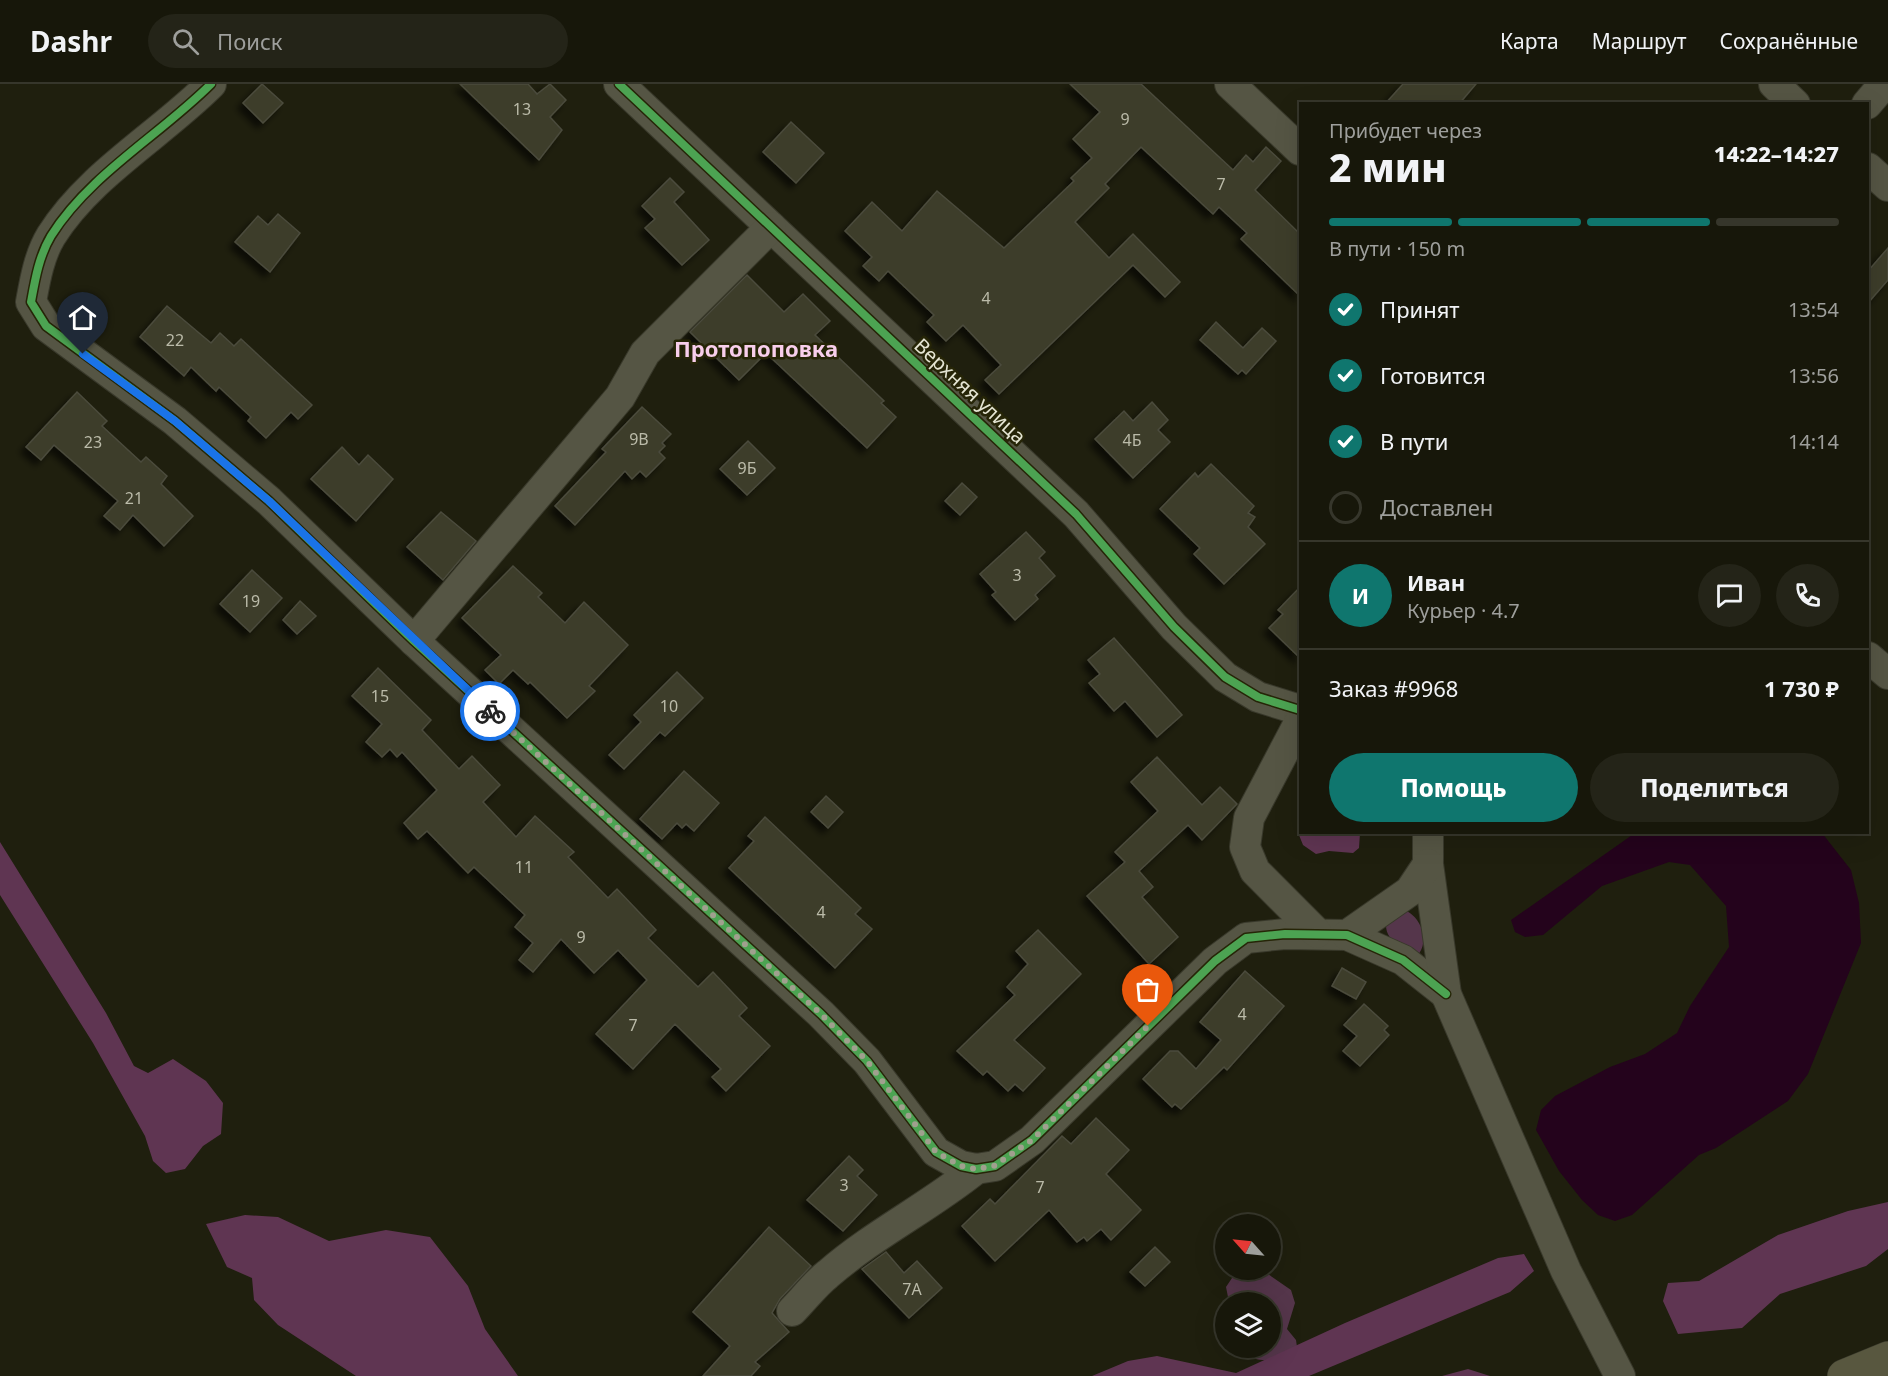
<!DOCTYPE html>
<html lang="ru">
<meta charset="utf-8">
<style>
:root{--surface:#17170a;--page:#242418;--text:#f1f3f6;--muted:#9e9f9c;--line:#36362b;--accent:#0f766e}
body{margin:0;font-family:"Noto Sans",sans-serif;background:var(--page);color:var(--text);height:100vh;display:flex;flex-direction:column;font-size:22px;white-space:nowrap}
*{box-sizing:border-box;margin:0}
p{font-size:20px;color:var(--muted)}
.icon{flex:none;width:33px;height:33px;fill:none;stroke:currentColor;stroke-width:2;stroke-linecap:round;stroke-linejoin:round}
.map{position:relative;flex:1;overflow:hidden}
.side{position:absolute;left:1299px;top:18px;width:570px;height:732px;display:flex;flex-direction:column;background:var(--surface);border-radius:0px;box-shadow:0 6px 24px #0002,0 0 0 2px var(--line)}
.side>*{flex:none}
.needle{width:39px;rotate:297deg}
.buttons{position:absolute;left:1215px;top:1130px;display:grid;gap:12px}
.buttons a{display:grid;place-items:center;width:66px;height:66px;border-radius:50%;background:var(--surface);box-shadow:0 6px 24px #0002,0 0 0 2px var(--line);font-size:30px}
.pin{position:absolute;display:grid;place-items:center;width:51px;height:51px;color:#fff;margin:-62px -26px;border-radius:50% 50% 50% 0;rotate:-45deg;box-shadow:0 0 6px #0007}
.pin .icon{rotate:45deg}
.courier{position:absolute;display:grid;place-items:center;width:60px;height:60px;margin:-30px;border:4px solid #1a73e8;border-radius:50%;background:#fff;color:#222;box-shadow:0 2px 8px #0007}
.overview em{font-style:normal;font-weight:800}
.overview div{display:flex;flex-direction:column-reverse}
.overview{display:flex;align-items:center;justify-content:space-between;height:102px;padding:0 30px}
h1{font-size:39px;font-weight:800;line-height:45px}
.bar{display:grid;grid-template-columns:repeat(4,1fr);gap:9px 6px;align-content:center;height:72px;padding:0 30px}
.bar i{height:8px;border-radius:4px;background:var(--line)}
.bar .current{background:var(--accent)}
.bar p{grid-column:span 4}
.line{display:flex;align-items:center;gap:15px;padding:0 30px;border-top:2px solid var(--line)}
.line div{flex:1}
.round{display:grid;place-items:center;flex:none;width:63px;height:63px;border-radius:32px;background:var(--page)}
ol{padding:0 30px;list-style:none}
li{display:flex;align-items:center;gap:18px;height:66px}
li p{margin-inline-start:auto}
li .icon{padding:6px;border-radius:50%;background:var(--accent);color:#fff;stroke-width:4}
li:last-child{color:var(--muted)}
li i{width:33px;height:33px;border:3px solid var(--line);border-radius:50%}
.button{display:flex;gap:12px;margin-top:auto;padding:12px 30px}
.button a{flex:1;height:69px;border-radius:36px;background:var(--accent);color:#fff;font-size:24px;font-weight:800;line-height:69px;text-align:center}
.button a+a{background:var(--page);color:var(--text)}
header{display:flex;align-items:center;gap:36px;box-sizing:border-box;height:84px;padding:0 30px;background:var(--surface);border-bottom:2px solid var(--line)}
header strong{font-size:28px}
nav{display:flex;gap:33px;margin-inline-start:auto;font-size:21px}
.search{width:420px;height:54px;background:var(--page);display:flex;align-items:center;gap:15px;box-sizing:border-box;padding:0 21px;border-radius:33px;color:var(--muted);font-size:22px}
.map>svg:first-child{display:block}
</style>
<header>
<strong>Dashr</strong>
<div class="search"><svg class="icon" aria-label="search" viewBox="0 0 24 24"><circle cx="10" cy="10" r="6"/><path d="M15 15l6 6"/></svg>Поиск</div>
<nav><a>Карта</a><a>Маршрут</a><a>Сохранённые</a></nav>
</header>
<div class="map">
<svg width="1888" height="1292" viewBox="0 0 1888 1292">
<defs>
<filter id="shadow"><feDropShadow dx="-5.5" dy="5.5" stdDeviation="3" flood-color="#0009"/></filter>
</defs>
<rect width="100%" height="100%" fill="#1f1f0e"/>
<!-- green -->
<g fill="#55364b">
<path d="M1404 826C1421 832 1430 857 1418 871 1405 864 1386 859 1386 841Z"/>
<path d="M1238 1185 1265 1188 1291 1206 1295 1219 1287 1245 1296 1256 1297 1263C1279 1272 1256 1287 1243 1263H1270V1218H1229L1226 1203Z"/>
</g>
<!-- forest -->
<g fill="#5f3552">
<polygon points="1300,748 1360,749 1359,764 1353,769 1329,767 1316,770 1303,761 1299,751"/>
<polygon points="0,758 106,929 134,982 148,989 173,975 206,997 223,1019 221,1050 203,1062 185,1085 166,1089 153,1077 145,1052 93,959 0,811"/>
<polygon points="1888,1118 1888,1165 1866,1182 1780,1210 1742,1244 1678,1250 1663,1217 1668,1199 1699,1197 1778,1151 1848,1127"/>
<polygon points="245,1131 278,1133 329,1157 386,1146 430,1153 468,1202 485,1245 518,1292 356,1292 278,1241 254,1216 252,1194 227,1183 206,1140"/>
<polygon points="1524,1170 1534,1187 1510,1208 1309,1292 1092,1292 1128,1277 1157,1272 1236,1289 1345,1239 1498,1174"/>
<polygon points="1468,1285 1490,1292 1442,1292"/>
</g>
<!-- water -->
<polygon fill="#24031c" points="1635,749 1822,749 1851,786 1859,819 1861,859 1808,990 1788,1017 1716,1064 1699,1071 1632,1131 1615,1137 1598,1131 1582,1116 1559,1087 1536,1046 1541,1026 1555,1012 1610,983 1645,970 1677,949 1690,922 1729,863 1726,822 1690,781 1669,778 1602,802 1543,851 1525,853 1515,848 1511,836"/>
<!-- building -->
<g fill="#3c3c2b" stroke="#4b4b3c" stroke-width="1.5" filter="url(#shadow)">
<polygon points="262,0 283,19 263,39 243,19"/>
<polygon points="460,0 528,0 537,10 550,0 566,16 550,33 562,46 539,76"/>
<polygon points="1070,0 1141,0 1233,86 1246,71 1253,78 1266,63 1281,77 1255,106 1300,150 1300,212 1241,155 1247,149 1219,123 1213,130 1141,63 1105,100 1109,104 1075,138 1109,174 1133,150 1180,198 1165,213 1133,181 999,310 985,296 1001,281 963,241 946,257 927,238 934,231 888,187 879,197 863,182 872,173 845,147 872,118 902,147 937,107 1004,164 1074,97 1071,94 1092,74 1073,55 1100,28"/>
<polygon points="1403,0 1476,0 1459,20 1385,20"/>
<polygon points="791,38 824,69 796,99 763,68"/>
<polygon points="670,94 684,108 674,118 709,156 682,181 645,144 655,135 642,122"/>
<polygon points="278,130 300,149 270,188 235,158 258,132 268,141"/>
<polygon points="1888,164 1888,196 1868,219 1868,187"/>
<polygon points="747,191 784,228 803,210 830,237 815,251 884,317 881,319 896,333 867,364 766,269 739,296 690,248"/>
<polygon points="167,222 211,259 220,249 234,262 241,255 312,321 298,335 291,328 266,354 248,337 251,333 219,303 216,307 191,283 184,292 140,253"/>
<polygon points="1216,238 1243,264 1262,244 1276,257 1246,290 1242,286 1238,290 1200,256"/>
<polygon points="77,308 107,337 102,342 141,378 146,373 167,392 161,400 193,432 164,462 133,431 120,446 104,432 118,417 54,361 41,376 26,363"/>
<polygon points="1152,318 1168,336 1158,346 1170,358 1133,394 1095,355 1124,327 1133,337"/>
<polygon points="642,323 671,350 662,359 665,362 659,368 665,374 646,393 640,387 632,395 625,387 575,441 555,422 606,368 602,365"/>
<polygon points="748,357 775,384 747,411 720,385"/>
<polygon points="342,363 359,381 368,371 393,395 356,437 311,395"/>
<polygon points="1211,380 1254,422 1248,429 1255,433 1248,443 1265,460 1224,500 1194,470 1200,464 1160,425 1195,389 1198,393"/>
<polygon points="962,399 977,413 960,431 945,417"/>
<polygon points="441,428 476,457 443,496 407,463"/>
<polygon points="1026,448 1045,468 1039,474 1055,492 1035,511 1038,515 1015,536 992,511 996,508 980,490"/>
<polygon points="513,482 542,509 538,513 565,539 584,518 628,561 589,602 595,607 567,634 530,598 528,600 513,586 499,600 485,586 501,571 462,534"/>
<polygon points="252,486 282,514 250,548 220,520"/>
<polygon points="1300,503 1300,574 1269,544 1283,530 1278,526"/>
<polygon points="300,517 316,532 297,550 283,536"/>
<polygon points="1114,554 1182,631 1157,653 1125,617 1114,627 1089,599 1100,590 1088,576"/>
<polygon points="378,584 431,636 422,646 459,685 472,672 500,701 483,718 516,753 535,732 574,768 568,773 608,814 617,805 656,846 648,854 698,903 713,888 747,924 739,932 770,962 726,1007 712,993 721,985 675,940 633,985 596,950 647,896 618,866 594,889 561,855 533,888 519,876 533,859 515,843 525,831 474,783 468,789 427,747 418,755 404,739 437,706 402,668 397,673 390,665 382,673 366,658 382,640 352,612"/>
<polygon points="677,588 703,614 665,652 660,648 624,685 609,671 641,638 634,631"/>
<polygon points="1157,673 1202,721 1220,703 1237,720 1202,756 1188,741 1139,787 1153,803 1142,813 1178,853 1149,880 1087,812 1125,778 1115,768 1158,727 1131,698"/>
<polygon points="684,687 719,719 694,747 686,740 682,744 677,739 662,755 640,735"/>
<polygon points="826,712 843,728 828,744 811,728"/>
<polygon points="765,733 861,824 855,830 872,845 835,884 729,784 754,757 748,752"/>
<polygon points="1038,846 1081,890 1014,956 1045,984 1023,1007 1015,1000 1008,1007 987,987 983,991 957,967 1015,911 1007,903 1028,880 1016,867"/>
<polygon points="1342,884 1366,898 1356,915 1332,902"/>
<polygon points="1245,887 1284,922 1227,986 1224,983 1181,1025 1175,1020 1172,1023 1143,995 1170,967 1178,967 1196,985 1221,956 1200,938"/>
<polygon points="1364,920 1388,942 1384,946 1389,951 1360,982 1343,967 1357,952 1344,941"/>
<polygon points="1096,1034 1129,1066 1106,1090 1141,1126 1111,1156 1101,1145 1087,1157 1084,1153 1077,1158 1049,1126 995,1177 962,1142 990,1115 995,1120 1062,1052 1071,1060"/>
<polygon points="849,1072 863,1086 857,1092 877,1111 843,1147 807,1116"/>
<polygon points="769,1143 811,1182 780,1215 772,1229 789,1248 755,1278 760,1282 751,1292 703,1292 730,1262 693,1228"/>
<polygon points="1155,1163 1170,1178 1145,1202 1130,1188"/>
<polygon points="886,1168 904,1189 917,1177 942,1204 909,1234 862,1185"/>
</g>
<g fill="none" stroke-linecap="round" stroke-linejoin="round">
<!-- minor casing -->
<g stroke="#39392b" stroke-width="32">
<g id="minor">
<path d="M211 0C160 51 89 91 51 152 39 172 35 196 31 218L46 242 175 337 269 417 414 557 821 930 867 977 936 1068 961 1082 976 1085 995 1082 1032 1056 1215 877 1246 854 1285 850 1347 851 1403 876 1446 910"/>
<polyline points="619,0 1076,430 1174,543 1225,593 1258,613 1300,626"/>
<polyline points="1230,0 1300,66"/>
<polyline points="1774,0 1795,20"/>
<polyline points="1867,20 1884,0"/>
<polyline points="1868,84 1888,102"/>
<polyline points="414,557 620,313 645,269 771,143"/>
<polyline points="1868,573 1888,590"/>
<polyline points="1300,637 1249,734 1245,763 1255,787 1317,849"/>
<polyline points="1428,748 1428,780 1446,910 1566,1187 1620,1292"/>
<polyline points="1347,851 1410,807 1428,780"/>
<path d="M792 1227C804 1215 815 1200 828 1190 874 1150 929 1123 976 1085"/>
</g>
</g>
<!-- highway casing -->
<g stroke="#39392b" stroke-width="34">
<polyline id="highway" points="1844,1292 1888,1274"/>
</g>
<!-- minor -->
<use href="#minor" stroke="#554" stroke-width="30"/>
<!-- highway -->
<use href="#highway" stroke="#58573f" stroke-width="33"/>
<!-- cycleway casing -->
<g stroke="#262507" stroke-width="11">
<g id="cycleway">
<path d="M211 0C160 51 89 91 51 152 39 172 35 196 31 218L46 242 175 337 269 417 414 557 821 930 867 977 936 1068 961 1082 976 1085 995 1082 1032 1056 1215 877 1246 854 1285 850 1347 851 1403 876 1446 910"/>
<polyline points="619,0 1076,430 1174,543 1225,593 1258,613 1300,626"/>
</g>
</g>
<!-- cycleway -->
<use href="#cycleway" stroke="#4ca352" stroke-width="8"/>
</g>
<g fill="none" stroke-linecap="round" stroke-linejoin="round">
<!-- done -->
<polyline stroke="#a0a08e" stroke-width="6" stroke-dasharray="0 10.8" points="490,627 821,930 867,977 936,1068 961,1082 976,1085 994,1082 1032,1056 1148,942"/>
<!-- route -->
<polyline stroke="#1a73e8" stroke-width="8" points="83,270 175,337 269,417 490,627"/>
</g>
<g text-anchor="middle" stroke-width="5" stroke-linejoin="round" paint-order="stroke">
<!-- number labels -->
<g font-size="16" fill="#bbbba9">
<text x="522" y="31">13</text>
<text x="1125" y="41">9</text>
<text x="1221" y="106">7</text>
<text x="986" y="220">4</text>
<text x="175" y="262">22</text>
<text x="639" y="361">9В</text>
<text x="1132" y="362">4Б</text>
<text x="93" y="364">23</text>
<text x="747" y="390">9Б</text>
<text x="134" y="420">21</text>
<text x="1017" y="497">3</text>
<text x="251" y="523">19</text>
<text x="380" y="618">15</text>
<text x="669" y="628">10</text>
<text x="524" y="789">11</text>
<text x="821" y="834">4</text>
<text x="581" y="859">9</text>
<text x="1242" y="936">4</text>
<text x="633" y="947">7</text>
<text x="844" y="1107">3</text>
<text x="1040" y="1109">7</text>
<text x="912" y="1211">7А</text>
</g>
<!-- street labels -->
<g font-size="20" fill="#e5e5d3" stroke="#262507">
<text transform="translate(970 307) rotate(43)" y="7">Верхняя улица</text>
</g>
<!-- quarter labels -->
<g font-size="22" font-weight="bold" fill="#f8ceeb" stroke="#262507">
<text x="756" y="273">Протопоповка</text>
</g>
</g>
</svg>
<div class="buttons">
<a><svg class="needle" viewBox="-14 -14 28 28"><path d="M0-13l5 13h-10z" fill="#e53935"/><path d="M0 13l5-13h-10z" fill="#9e9f9c"/></svg></a>
<a><svg class="icon" aria-label="layers" viewBox="0 0 24 24"><path d="M12 4l9 5-9 5-9-5zM3 14l9 5 9-5"/></svg></a>
</div>
<div class="pin" style="left:1148px;top:942px;background:#ea580c"><svg class="icon" aria-label="bag" viewBox="0 0 24 24"><path d="M5 8h14l-1 12H6zM9 8a3 3 0 0 1 6 0"/></svg></div>
<div class="pin" style="left:83px;top:270px;background:#1f2937"><svg class="icon" aria-label="home" viewBox="0 0 24 24"><path d="M3 11l9-7 9 7M6 9v11h12V9"/></svg></div>
<div class="courier" style="left:490px;top:627px"><svg class="icon" aria-label="bike" viewBox="0 0 24 24"><circle cx="6" cy="16" r="4"/><circle cx="18" cy="16" r="4"/><path d="M6 16l4-8h5l3 8M10 8l3 8H6M13 5h3"/></svg></div>
<section class="side">
<div class="overview"><div><h1>2 мин</h1><p>Прибудет через</p></div><em>14:22–14:27</em></div>
<div class="bar"><i class="current"></i><i class="current"></i><i class="current"></i><i></i><p>В пути · 150 m</p></div>
<ol>
<li><svg class="icon" aria-label="check" viewBox="0 0 24 24"><path d="M5 12l5 5 9-10"/></svg>Принят<p>13:54</p></li>
<li><svg class="icon" aria-label="check" viewBox="0 0 24 24"><path d="M5 12l5 5 9-10"/></svg>Готовится<p>13:56</p></li>
<li><svg class="icon" aria-label="check" viewBox="0 0 24 24"><path d="M5 12l5 5 9-10"/></svg>В пути<p>14:14</p></li>
<li><i></i>Доставлен</li>
</ol>
<div class="line" style="height:108px"><b class="round" style="background:var(--accent);color:#fff">И</b><div><b>Иван</b><p>Курьер · 4.7</p></div><a class="round"><svg class="icon" aria-label="chat" viewBox="0 0 24 24"><path d="M4 5h16v11H9l-5 4z"/></svg></a><a class="round"><svg class="icon" aria-label="phone" viewBox="0 0 24 24"><path d="M5 4h4l2 5-3 2q2 4 5 5l2-3 5 2v4C11 20 4 13 5 4z"/></svg></a></div>
<div class="line" style="height:78px"><div>Заказ #9968</div><b>1 730 ₽</b></div>
<div class="button"><a>Помощь</a><a>Поделиться</a></div>
</section>
</div>
